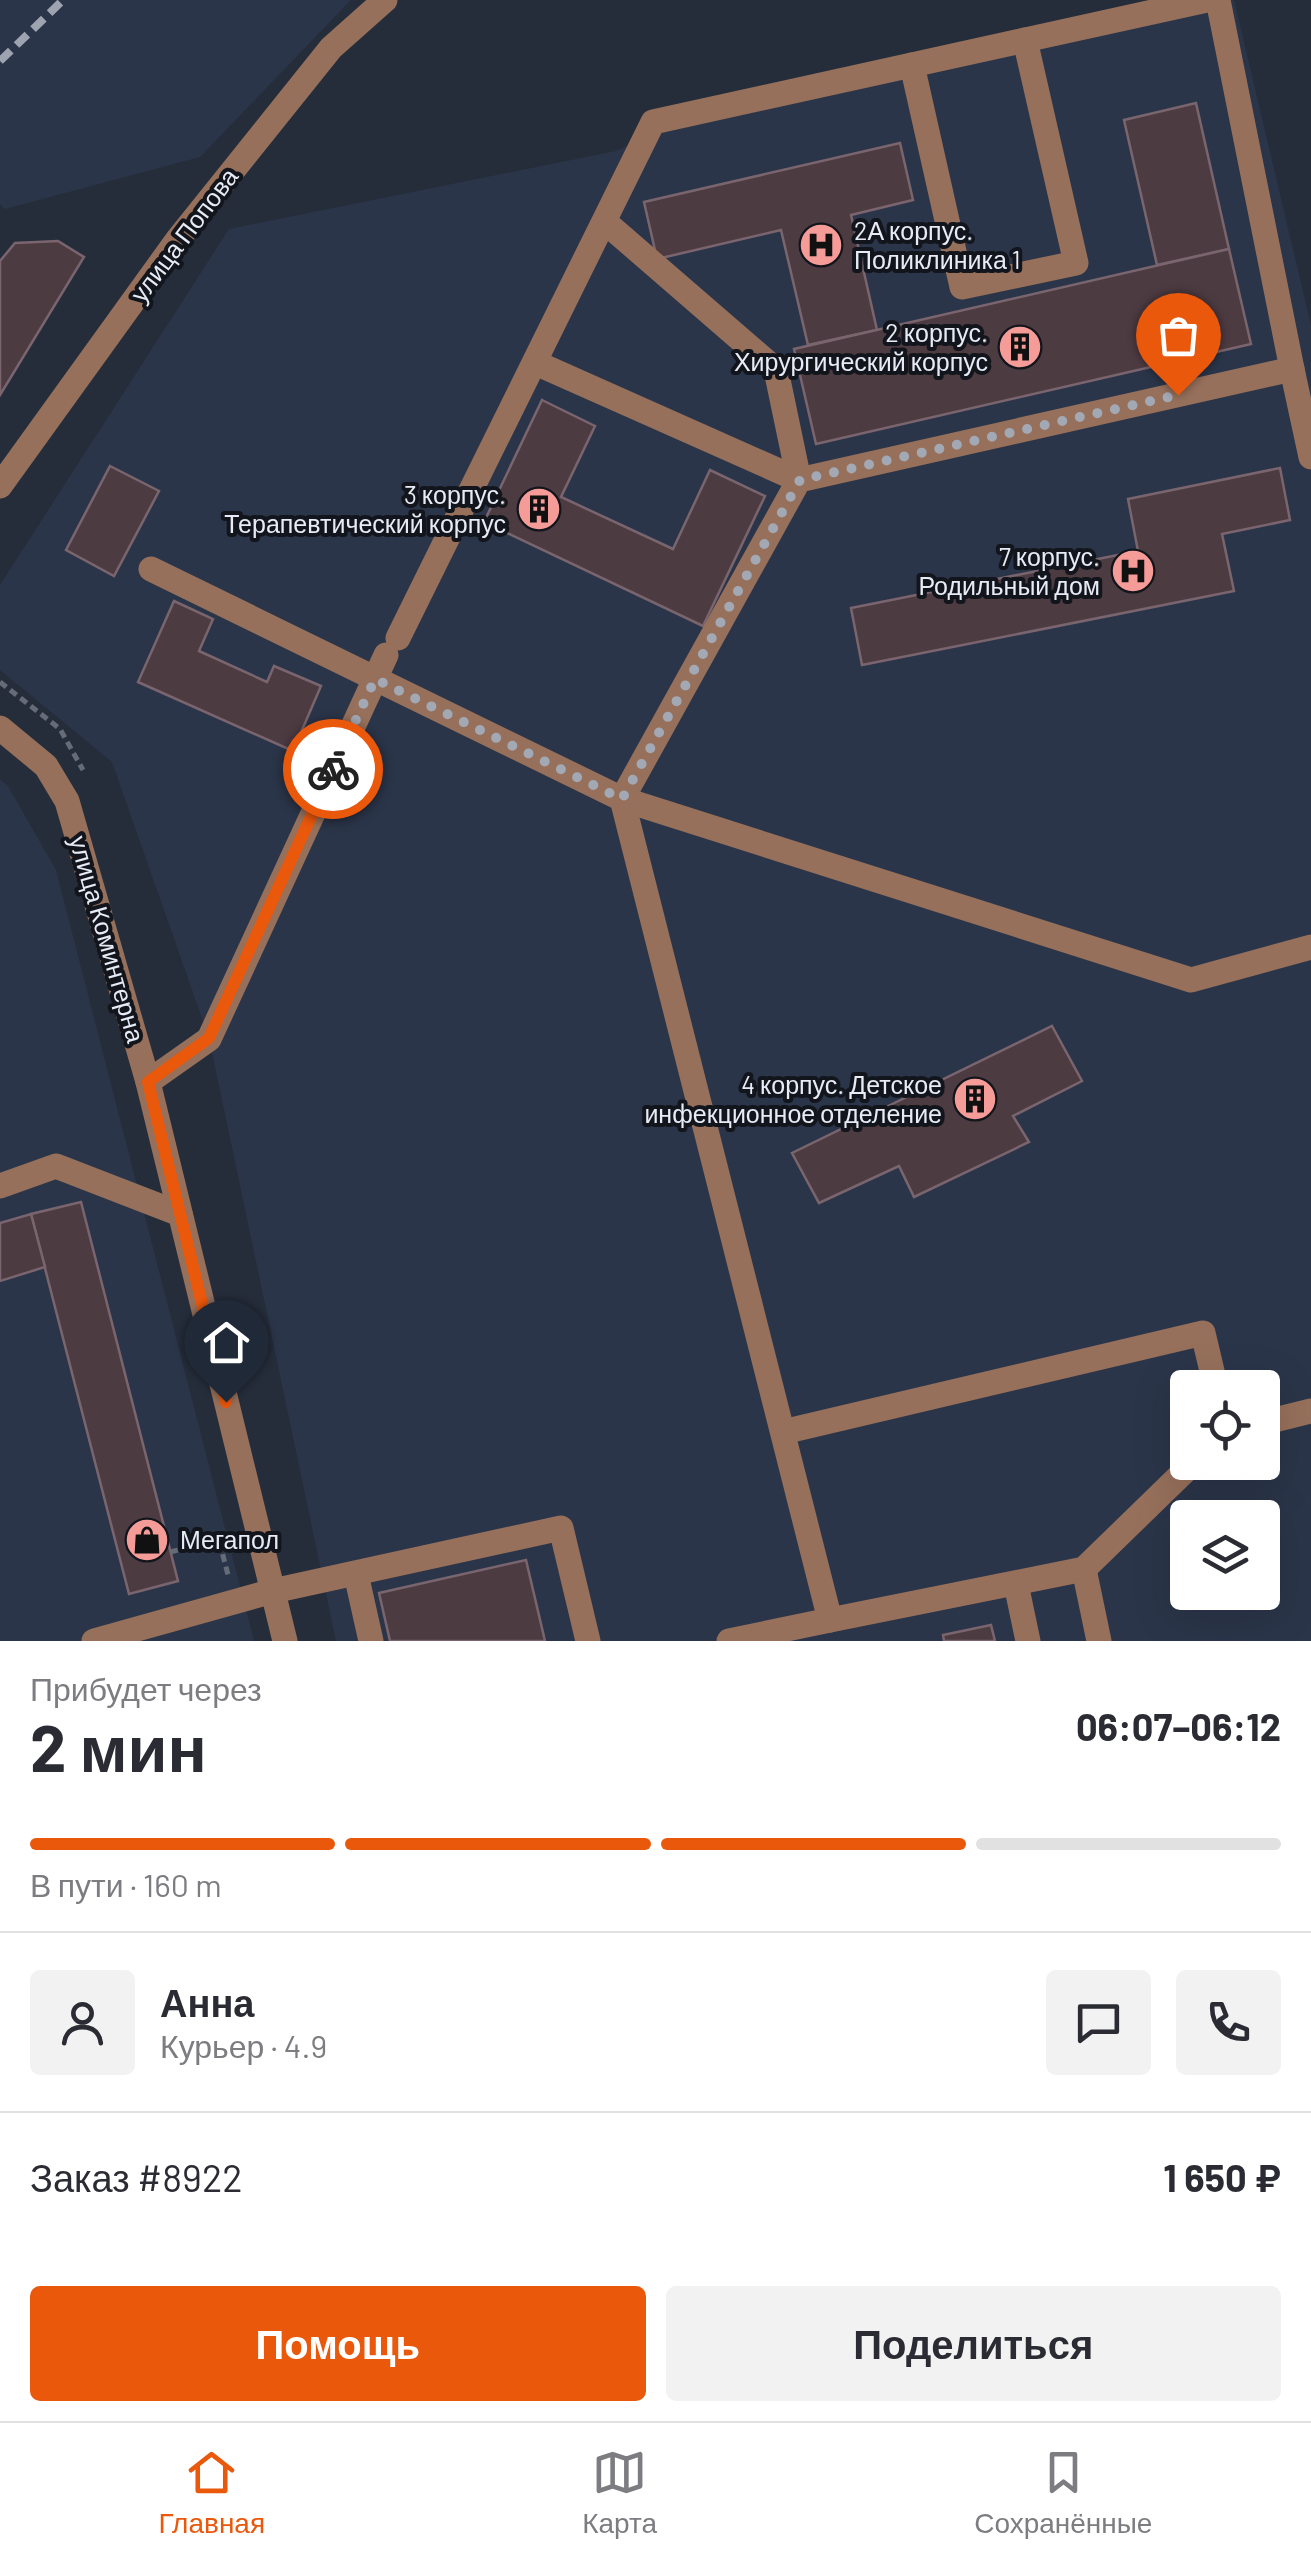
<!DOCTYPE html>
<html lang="ru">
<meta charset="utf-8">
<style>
:root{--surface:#fff;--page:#f2f2f3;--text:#2b2b33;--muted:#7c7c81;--line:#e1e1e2;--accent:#ea580c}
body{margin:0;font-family:Barlow,sans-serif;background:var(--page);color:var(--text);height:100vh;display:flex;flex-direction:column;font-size:38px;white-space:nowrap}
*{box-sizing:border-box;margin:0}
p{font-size:32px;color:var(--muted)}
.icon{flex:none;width:55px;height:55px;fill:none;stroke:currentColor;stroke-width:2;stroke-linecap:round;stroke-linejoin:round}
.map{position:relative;height:1641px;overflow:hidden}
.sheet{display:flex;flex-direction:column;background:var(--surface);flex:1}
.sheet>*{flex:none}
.tools{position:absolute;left:1170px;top:1370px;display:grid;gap:20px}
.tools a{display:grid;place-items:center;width:110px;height:110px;border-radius:10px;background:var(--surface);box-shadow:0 10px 40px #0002;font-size:50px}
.pin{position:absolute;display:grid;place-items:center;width:85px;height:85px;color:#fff;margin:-102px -42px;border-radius:50% 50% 50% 0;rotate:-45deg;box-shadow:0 0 10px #0007}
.pin .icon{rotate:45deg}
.courier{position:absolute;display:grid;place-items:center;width:100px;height:100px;margin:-50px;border:8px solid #ea580c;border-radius:50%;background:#fff;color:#222;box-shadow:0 2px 12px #0007}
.head em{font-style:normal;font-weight:700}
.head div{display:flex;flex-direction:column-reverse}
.head{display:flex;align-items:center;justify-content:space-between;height:170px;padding:0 30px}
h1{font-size:65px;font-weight:700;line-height:75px}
.bar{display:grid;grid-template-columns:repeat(4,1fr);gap:15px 10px;align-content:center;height:120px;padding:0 30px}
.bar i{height:12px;border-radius:8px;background:var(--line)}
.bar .selected{background:var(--accent)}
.bar p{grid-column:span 4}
.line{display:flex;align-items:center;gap:25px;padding:0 30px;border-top:2px solid var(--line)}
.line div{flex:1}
.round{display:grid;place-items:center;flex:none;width:105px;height:105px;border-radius:10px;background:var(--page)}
.primary-button{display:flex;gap:20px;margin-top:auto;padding:20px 30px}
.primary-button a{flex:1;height:115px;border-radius:10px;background:var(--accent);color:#fff;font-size:40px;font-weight:700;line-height:115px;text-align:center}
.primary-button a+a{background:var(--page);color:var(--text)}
.tabs{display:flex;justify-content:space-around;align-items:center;height:140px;border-top:2px solid var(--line);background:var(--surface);font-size:28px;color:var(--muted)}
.tabs a{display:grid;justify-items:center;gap:5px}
.tabs .selected{color:var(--accent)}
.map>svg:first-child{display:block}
</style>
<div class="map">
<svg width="1311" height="1641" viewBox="0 0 1311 1641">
<rect width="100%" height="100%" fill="#252d3b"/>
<!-- built -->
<g fill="#2b3549" fill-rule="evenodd">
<polygon points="0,0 351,0 200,157 5,209 0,204"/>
<path d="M1158 0H1234L1311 325V1641H336L209 1038 112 762 0 670V585L229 229 616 151 736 95ZM1188 1388H1262V1462H1188ZM1188 1518H1262V1592H1188Z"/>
<polygon points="0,780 8,786 56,870 254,1641 0,1641"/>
</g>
<!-- building -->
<g fill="#4d3b42" stroke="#7a656e" stroke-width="2.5">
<polygon points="1196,103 1229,249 1157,265 1124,120"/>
<polygon points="900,143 913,200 851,215 877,330 808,345 781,230 657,259 644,202"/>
<polygon points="58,241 84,257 0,395 0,261 15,243"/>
<polygon points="1229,249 1251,344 816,444 794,349"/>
<polygon points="542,400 595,426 561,497 673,549 710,470 765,496 703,626 484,522"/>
<polygon points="110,466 159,491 114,576 66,550"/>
<polygon points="1280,468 1290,520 1222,534 1234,591 862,665 851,608 1138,551 1128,499"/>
<polygon points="174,601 213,619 199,651 267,682 274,666 321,686 293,751 138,682"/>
<polygon points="1052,1026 1082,1081 1013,1116 1029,1142 914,1197 899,1166 819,1203 792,1153"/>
<polygon points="81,1202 178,1581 129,1594 31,1214"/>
<polygon points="31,1214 45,1267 0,1281 0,1223"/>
<polygon points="526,1560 545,1641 390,1641 379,1593"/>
<polygon points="991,1625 995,1641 944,1641 943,1635"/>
</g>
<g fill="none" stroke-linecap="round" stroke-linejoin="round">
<!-- path -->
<g stroke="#656c78" stroke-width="5" stroke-dasharray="8 5" stroke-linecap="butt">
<polyline points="0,682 60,729 83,770"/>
<polyline points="170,1552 219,1540 228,1575"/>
</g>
<!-- minor -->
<g stroke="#96705b" stroke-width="25">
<polyline points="912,65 962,287 1076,263 1025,40"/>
<polyline points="605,222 776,370 799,480"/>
<polyline points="536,363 799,480"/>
<polyline points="1292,369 1311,457"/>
<polyline points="0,486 178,239 331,48 385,0"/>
<polyline points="151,569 622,799 799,480 1292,369 1218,0"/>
<polyline points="398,638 653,122 1207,0"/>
<polyline points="0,728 46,766 67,801 148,1082 285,1641"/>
<polyline points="622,799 830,1620 1084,1569 1194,1462"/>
<polyline points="622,799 1191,980 1311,947"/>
<polyline points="148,1082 209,1039 386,655"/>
<polyline points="0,1186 56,1166 180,1214"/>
<polyline points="1262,1423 1311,1411"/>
<polyline points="783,1432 1203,1333 1216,1388"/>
<polyline points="1084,1569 1099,1641"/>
<polyline points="356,1574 371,1641"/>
<polyline points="1016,1584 1028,1641"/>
<polyline points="94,1641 273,1591 561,1528 588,1641"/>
<polyline points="729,1641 830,1620"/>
</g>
<!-- rail -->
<polyline stroke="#9ea4af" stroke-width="8" stroke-dasharray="15 8" stroke-linecap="butt" points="0,61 63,0"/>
</g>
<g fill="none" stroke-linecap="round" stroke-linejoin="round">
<!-- done -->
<polyline stroke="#a2a8b4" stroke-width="10" stroke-dasharray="0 18" points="333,769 375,679 622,799 800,480 1178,395"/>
<!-- route -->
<polyline stroke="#ea580c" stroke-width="12" points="226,1402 148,1082 209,1038 333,769"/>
</g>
<!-- icons -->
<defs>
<g id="hospital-disc" transform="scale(2.25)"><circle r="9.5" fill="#f59b98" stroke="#12151c"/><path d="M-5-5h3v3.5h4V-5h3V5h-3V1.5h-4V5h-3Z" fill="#111"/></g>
<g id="building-disc" transform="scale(2.25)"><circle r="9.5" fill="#f59b98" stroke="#12151c"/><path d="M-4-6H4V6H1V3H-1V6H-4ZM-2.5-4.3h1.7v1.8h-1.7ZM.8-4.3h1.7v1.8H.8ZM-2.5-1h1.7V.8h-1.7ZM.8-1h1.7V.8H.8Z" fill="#111"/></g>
<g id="shop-disc" transform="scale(2.25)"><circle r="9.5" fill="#f59b98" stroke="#12151c"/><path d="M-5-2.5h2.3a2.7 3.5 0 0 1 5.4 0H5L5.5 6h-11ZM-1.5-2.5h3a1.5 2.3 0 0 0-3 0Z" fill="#111"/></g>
</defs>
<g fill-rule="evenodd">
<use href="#hospital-disc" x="821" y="245"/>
<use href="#building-disc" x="1020" y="347"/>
<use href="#building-disc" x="539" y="509"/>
<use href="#hospital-disc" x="1133" y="571"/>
<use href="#building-disc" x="975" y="1099"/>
<use href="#shop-disc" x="147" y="1540"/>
</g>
<g text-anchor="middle" stroke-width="8" stroke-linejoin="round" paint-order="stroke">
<!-- poi labels -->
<g font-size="25" fill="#e6ebf5" stroke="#12151c" text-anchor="end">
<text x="854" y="240" text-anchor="start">2А корпус.<tspan x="854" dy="29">Поликлиника 1</tspan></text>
<text x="988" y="342">2 корпус.<tspan x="988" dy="29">Хирургический корпус</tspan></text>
<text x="506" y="504">3 корпус.<tspan x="506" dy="29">Терапевтический корпус</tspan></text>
<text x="1100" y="566">7 корпус.<tspan x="1100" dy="29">Родильный дом</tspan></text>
<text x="942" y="1094">4 корпус. Детское<tspan x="942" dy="29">инфекционное отделение</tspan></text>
<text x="180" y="1549" text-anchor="start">Мегапол</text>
</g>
<!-- street labels -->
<g font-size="25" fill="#e6ebf5" stroke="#12151c">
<text transform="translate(184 235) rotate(-53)" y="9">улица Попова</text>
<text transform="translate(107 939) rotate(74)" y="9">улица Коминтерна</text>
</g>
</g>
</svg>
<div class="tools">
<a><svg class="icon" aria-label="locate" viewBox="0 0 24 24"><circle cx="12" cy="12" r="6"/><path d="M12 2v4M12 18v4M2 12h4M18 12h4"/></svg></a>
<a><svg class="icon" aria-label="layers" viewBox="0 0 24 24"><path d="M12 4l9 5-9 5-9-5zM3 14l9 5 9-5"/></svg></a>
</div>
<div class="pin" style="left:1178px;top:395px;background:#ea580c"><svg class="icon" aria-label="bag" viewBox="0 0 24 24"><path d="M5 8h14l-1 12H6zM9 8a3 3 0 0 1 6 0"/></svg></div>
<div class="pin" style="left:226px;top:1402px;background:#1f2937"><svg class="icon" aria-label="home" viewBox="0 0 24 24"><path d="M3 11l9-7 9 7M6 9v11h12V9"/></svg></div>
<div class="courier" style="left:333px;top:769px"><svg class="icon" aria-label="bike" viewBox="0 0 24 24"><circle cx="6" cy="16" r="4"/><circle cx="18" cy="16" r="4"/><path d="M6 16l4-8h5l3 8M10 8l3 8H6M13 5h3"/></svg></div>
</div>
<section class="sheet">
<div class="head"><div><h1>2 мин</h1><p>Прибудет через</p></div><em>06:07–06:12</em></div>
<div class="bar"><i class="selected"></i><i class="selected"></i><i class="selected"></i><i></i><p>В пути · 160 m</p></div>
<div class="line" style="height:180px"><a class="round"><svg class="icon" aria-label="person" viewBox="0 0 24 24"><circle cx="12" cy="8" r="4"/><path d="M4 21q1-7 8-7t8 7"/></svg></a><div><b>Анна</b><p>Курьер · 4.9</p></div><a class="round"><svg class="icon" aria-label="chat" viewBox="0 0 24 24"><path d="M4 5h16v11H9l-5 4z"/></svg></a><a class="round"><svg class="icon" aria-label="phone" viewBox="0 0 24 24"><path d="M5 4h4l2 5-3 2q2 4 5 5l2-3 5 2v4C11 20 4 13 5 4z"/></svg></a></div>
<div class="line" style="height:130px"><div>Заказ #8922</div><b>1 650 ₽</b></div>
<div class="primary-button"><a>Помощь</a><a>Поделиться</a></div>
</section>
<nav class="tabs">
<a class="selected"><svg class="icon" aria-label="home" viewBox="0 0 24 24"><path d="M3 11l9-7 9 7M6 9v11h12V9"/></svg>Главная</a>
<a><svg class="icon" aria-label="map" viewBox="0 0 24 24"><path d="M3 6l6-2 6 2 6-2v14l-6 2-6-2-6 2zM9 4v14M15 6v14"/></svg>Карта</a>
<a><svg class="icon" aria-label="saved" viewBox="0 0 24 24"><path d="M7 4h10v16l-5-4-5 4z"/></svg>Сохранённые</a>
</nav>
